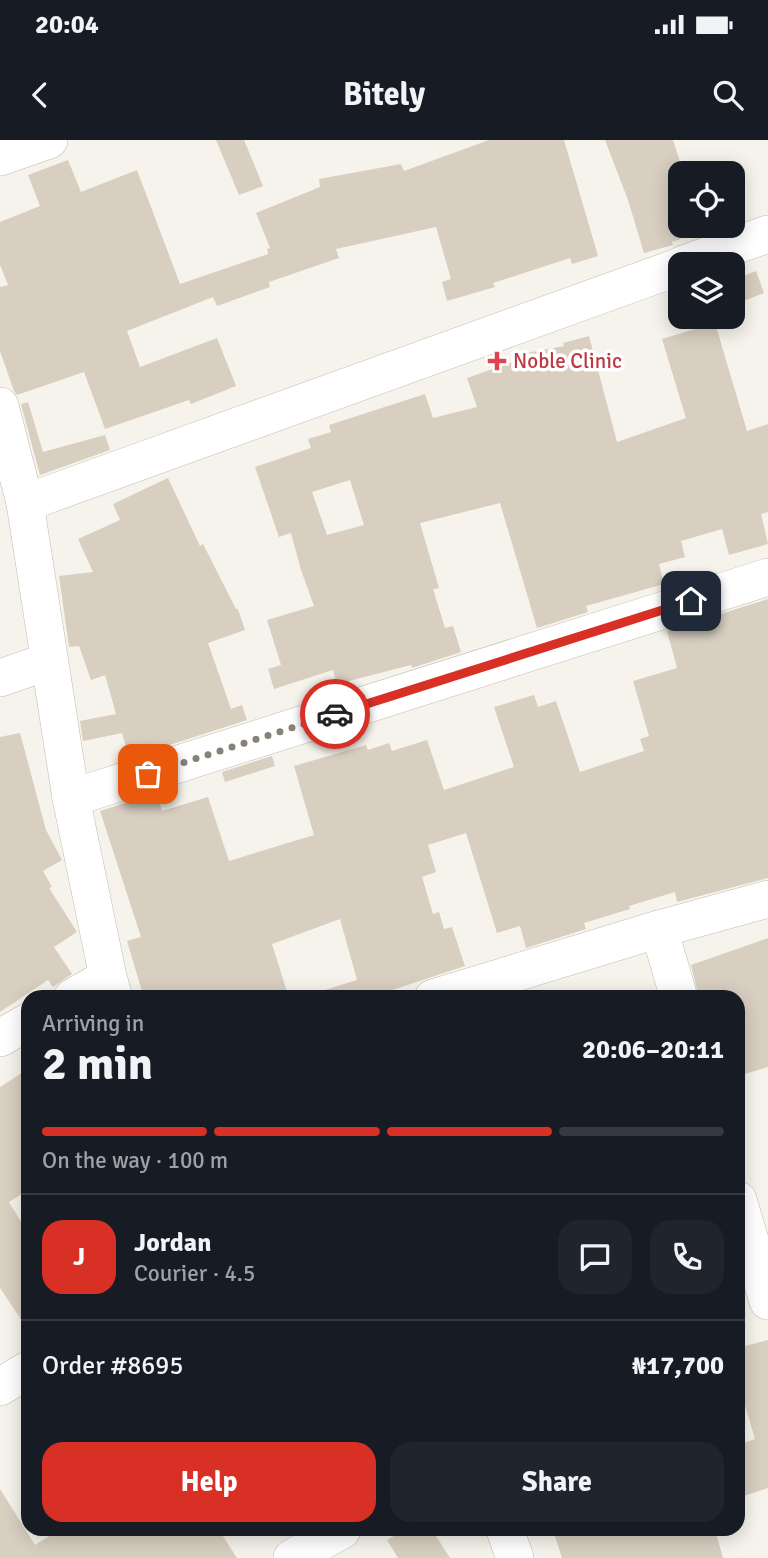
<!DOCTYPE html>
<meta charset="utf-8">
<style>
:root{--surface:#171b24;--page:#20242c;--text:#f1f3f6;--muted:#9ea1a6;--line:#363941;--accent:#d93025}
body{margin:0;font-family:Signika,sans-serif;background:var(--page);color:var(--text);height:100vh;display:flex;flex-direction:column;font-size:26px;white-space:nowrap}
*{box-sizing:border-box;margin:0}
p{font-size:23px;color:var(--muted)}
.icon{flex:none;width:38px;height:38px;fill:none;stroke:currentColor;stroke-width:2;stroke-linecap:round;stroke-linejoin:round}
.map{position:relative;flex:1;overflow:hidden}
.panel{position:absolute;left:21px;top:850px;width:724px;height:546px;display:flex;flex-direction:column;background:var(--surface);border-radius:21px;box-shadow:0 4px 18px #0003}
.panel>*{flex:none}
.fabs{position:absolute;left:668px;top:21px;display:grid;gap:14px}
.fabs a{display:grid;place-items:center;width:77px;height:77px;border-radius:14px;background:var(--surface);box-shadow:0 4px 18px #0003;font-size:35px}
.pin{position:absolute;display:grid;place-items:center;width:60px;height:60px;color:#fff;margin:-30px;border-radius:14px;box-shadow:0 4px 10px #0006}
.courier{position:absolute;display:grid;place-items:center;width:70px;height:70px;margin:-35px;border:5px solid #d93025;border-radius:50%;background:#fff;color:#222;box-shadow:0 2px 9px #0007}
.overview em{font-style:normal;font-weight:700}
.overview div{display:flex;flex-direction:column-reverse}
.overview{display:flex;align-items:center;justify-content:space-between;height:119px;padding:0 21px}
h1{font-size:46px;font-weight:700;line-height:52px}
.bar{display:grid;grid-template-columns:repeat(4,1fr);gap:10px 7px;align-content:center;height:84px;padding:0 21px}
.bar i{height:9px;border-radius:5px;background:var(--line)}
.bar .on{background:var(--accent)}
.bar p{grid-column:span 4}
.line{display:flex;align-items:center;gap:18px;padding:0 21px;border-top:2px solid var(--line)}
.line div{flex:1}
.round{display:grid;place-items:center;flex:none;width:74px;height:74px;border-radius:21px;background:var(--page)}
.button{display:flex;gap:14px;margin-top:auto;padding:14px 21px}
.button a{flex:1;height:80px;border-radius:21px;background:var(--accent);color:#fff;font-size:28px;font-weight:700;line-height:80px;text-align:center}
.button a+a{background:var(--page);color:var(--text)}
.status{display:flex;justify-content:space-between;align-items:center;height:49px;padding:0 35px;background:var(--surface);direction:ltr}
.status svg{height:19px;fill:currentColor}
header{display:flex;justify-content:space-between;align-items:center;height:91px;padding:0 21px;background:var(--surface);font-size:32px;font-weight:700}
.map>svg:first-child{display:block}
</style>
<div class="status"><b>20:04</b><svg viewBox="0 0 49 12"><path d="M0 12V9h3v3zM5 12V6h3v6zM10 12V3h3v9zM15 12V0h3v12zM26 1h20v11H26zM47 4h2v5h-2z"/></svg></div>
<header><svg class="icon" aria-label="back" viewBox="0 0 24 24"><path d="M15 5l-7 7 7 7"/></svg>Bitely<svg class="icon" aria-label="search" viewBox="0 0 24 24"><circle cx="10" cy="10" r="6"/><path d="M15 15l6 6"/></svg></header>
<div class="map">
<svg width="768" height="1418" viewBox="0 0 768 1418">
<rect width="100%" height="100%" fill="#f6f3ec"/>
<!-- building -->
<g fill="#d8cfc1" fill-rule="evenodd">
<polygon points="216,0 244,0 263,46 239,55"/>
<polygon points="489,0 564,0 598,116 572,124 570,118 493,143 495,147 447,161 442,142 451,139 436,87 336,109 339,118 269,142 270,147 217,166 213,157 127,191 140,227 217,198 236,246 191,264 189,260 105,289 84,232 17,255 14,251 0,211 0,147 8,145 0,125 0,82 40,66 28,35 68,20 81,52 137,30 180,144 268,114 267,109 270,108 256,73 320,47 319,39 401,24 404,31"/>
<polygon points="605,0 673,0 681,25 681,99 672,102 673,105 644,113 628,60"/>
<polygon points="756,131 764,153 733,165 733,140"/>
<path d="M715 183 747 291 768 284V372L761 374 768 404 729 415 722 389 681 401 685 417 659 424 664 444 586 466 588 472 537 488 500 363 420 383 439 448 433 449 445 488 453 486 461 512 412 528 411 525 337 544 333 530 274 549 268 529 281 525 267 480 314 466 301 430 291 393 279 397 255 327 311 308 308 299 331 292 329 285 425 254 433 278 477 267 467 238 527 217V213L564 206 563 203 589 196 617 302 686 278 662 199ZM350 340 364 385 327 395 312 352Z"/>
<polygon points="28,262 43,312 105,295 110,310 40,335 21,264"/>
<polygon points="168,338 200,406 203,404 236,469 238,469 245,490 208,503 231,569 242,565 247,580 129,618 122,593 83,601 80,581 116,574 105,535 91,540 79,506 69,507 59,436 93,432 78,399 120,380 113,364"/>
<polygon points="768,459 768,738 677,762 675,752 629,766 630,769 584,783 586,789 526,808 520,786 497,793 466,693 428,705 436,732 422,737 433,774 439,772 444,789 452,787 465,826 368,858 316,858 315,853 357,840 340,779 272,804 289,858 144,858 127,801 141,797 100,671 157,653 162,671 208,657 229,721 314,695 294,626 366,605 368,610 389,603 392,611 427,600 444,650 514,627 494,567 534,555 538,567 556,561 580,632 644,611 640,599 649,596 633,541 677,528 667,491"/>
<polygon points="20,593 46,690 62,720 43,731 52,747 49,748 77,792 54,807 72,834 53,847 48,840 0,872 0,597"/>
<polygon points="272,616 275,626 225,642 222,632"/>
<polygon points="768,798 768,927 738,936 738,858 699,858 691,825"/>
<polygon points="28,929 28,1050 9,1062 28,1093 28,1190 0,1148 0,947"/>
<polygon points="768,1200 768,1348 738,1358 738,1305 755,1299 744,1262 738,1264 738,1208"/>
<polygon points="0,1349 35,1405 59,1390 219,1390 237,1418 0,1418"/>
<polygon points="404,1390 432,1390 450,1418 398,1418 387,1400"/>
<polygon points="553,1390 715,1390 723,1418 562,1418"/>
</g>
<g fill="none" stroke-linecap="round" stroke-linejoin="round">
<!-- minor casing -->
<g stroke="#c2bbae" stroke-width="38">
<g id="minor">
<polyline points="0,17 49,0"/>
<polyline points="684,124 768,94"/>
<polyline points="0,266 25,363 71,658 108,837 114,858"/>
<polyline points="25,363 681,126"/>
<polyline points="0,538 49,521"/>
<polyline points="71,658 768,437"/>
<polyline points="659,789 679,858"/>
<polyline points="72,858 108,837"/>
<polyline points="433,858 659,789 768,759"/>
<polyline points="0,898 28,882"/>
<polyline points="738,1060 768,1161"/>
<polyline points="0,1247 28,1230"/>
<polyline points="505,1390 515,1418"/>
<polyline points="292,1418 342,1390"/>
</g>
</g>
<!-- minor -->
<use href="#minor" stroke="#fff" stroke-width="37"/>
</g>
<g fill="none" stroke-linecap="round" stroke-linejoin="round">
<!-- done -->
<polyline stroke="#878178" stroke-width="7" stroke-dasharray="0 12.6" points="148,634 335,574"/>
<!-- route -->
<polyline stroke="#d93025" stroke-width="9" points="335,574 691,461"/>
</g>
<!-- markers -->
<path fill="#e0444e" stroke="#fff" stroke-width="2.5" d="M493.5 210.5h7v7h7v7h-7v7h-7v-7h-7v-7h7z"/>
<g text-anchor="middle" stroke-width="7" stroke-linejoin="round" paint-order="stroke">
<!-- health labels -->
<g font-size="21" fill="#be3a42" stroke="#fff" text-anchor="start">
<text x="513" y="228">Noble Clinic</text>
</g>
</g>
</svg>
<div class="fabs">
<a><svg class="icon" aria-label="locate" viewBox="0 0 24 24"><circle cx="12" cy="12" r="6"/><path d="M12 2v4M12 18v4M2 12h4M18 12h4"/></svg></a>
<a><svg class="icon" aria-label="layers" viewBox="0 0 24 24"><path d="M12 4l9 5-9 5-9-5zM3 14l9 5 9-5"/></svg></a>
</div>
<div class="pin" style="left:148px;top:634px;background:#ea580c"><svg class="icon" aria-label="bag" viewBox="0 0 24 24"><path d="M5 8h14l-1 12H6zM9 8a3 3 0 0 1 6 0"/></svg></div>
<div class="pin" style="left:691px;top:461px;background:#1f2937"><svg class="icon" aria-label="home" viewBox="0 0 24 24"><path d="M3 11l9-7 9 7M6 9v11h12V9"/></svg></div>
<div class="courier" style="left:335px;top:574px"><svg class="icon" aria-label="car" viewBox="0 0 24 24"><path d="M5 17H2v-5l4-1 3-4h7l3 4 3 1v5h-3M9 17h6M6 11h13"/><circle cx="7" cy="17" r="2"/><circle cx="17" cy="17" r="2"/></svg></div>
<section class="panel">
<div class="overview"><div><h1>2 min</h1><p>Arriving in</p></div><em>20:06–20:11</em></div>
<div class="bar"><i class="on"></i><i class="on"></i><i class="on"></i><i></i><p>On the way · 100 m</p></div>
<div class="line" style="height:126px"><b class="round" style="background:var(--accent);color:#fff">J</b><div><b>Jordan</b><p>Courier · 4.5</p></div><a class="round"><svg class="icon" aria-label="chat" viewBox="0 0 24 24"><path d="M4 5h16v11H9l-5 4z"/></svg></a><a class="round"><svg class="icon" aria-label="phone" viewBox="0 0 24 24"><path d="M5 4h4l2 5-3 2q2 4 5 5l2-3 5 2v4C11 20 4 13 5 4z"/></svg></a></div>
<div class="line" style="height:91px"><div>Order #8695</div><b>₦17,700</b></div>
<div class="button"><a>Help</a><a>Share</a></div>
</section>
</div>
